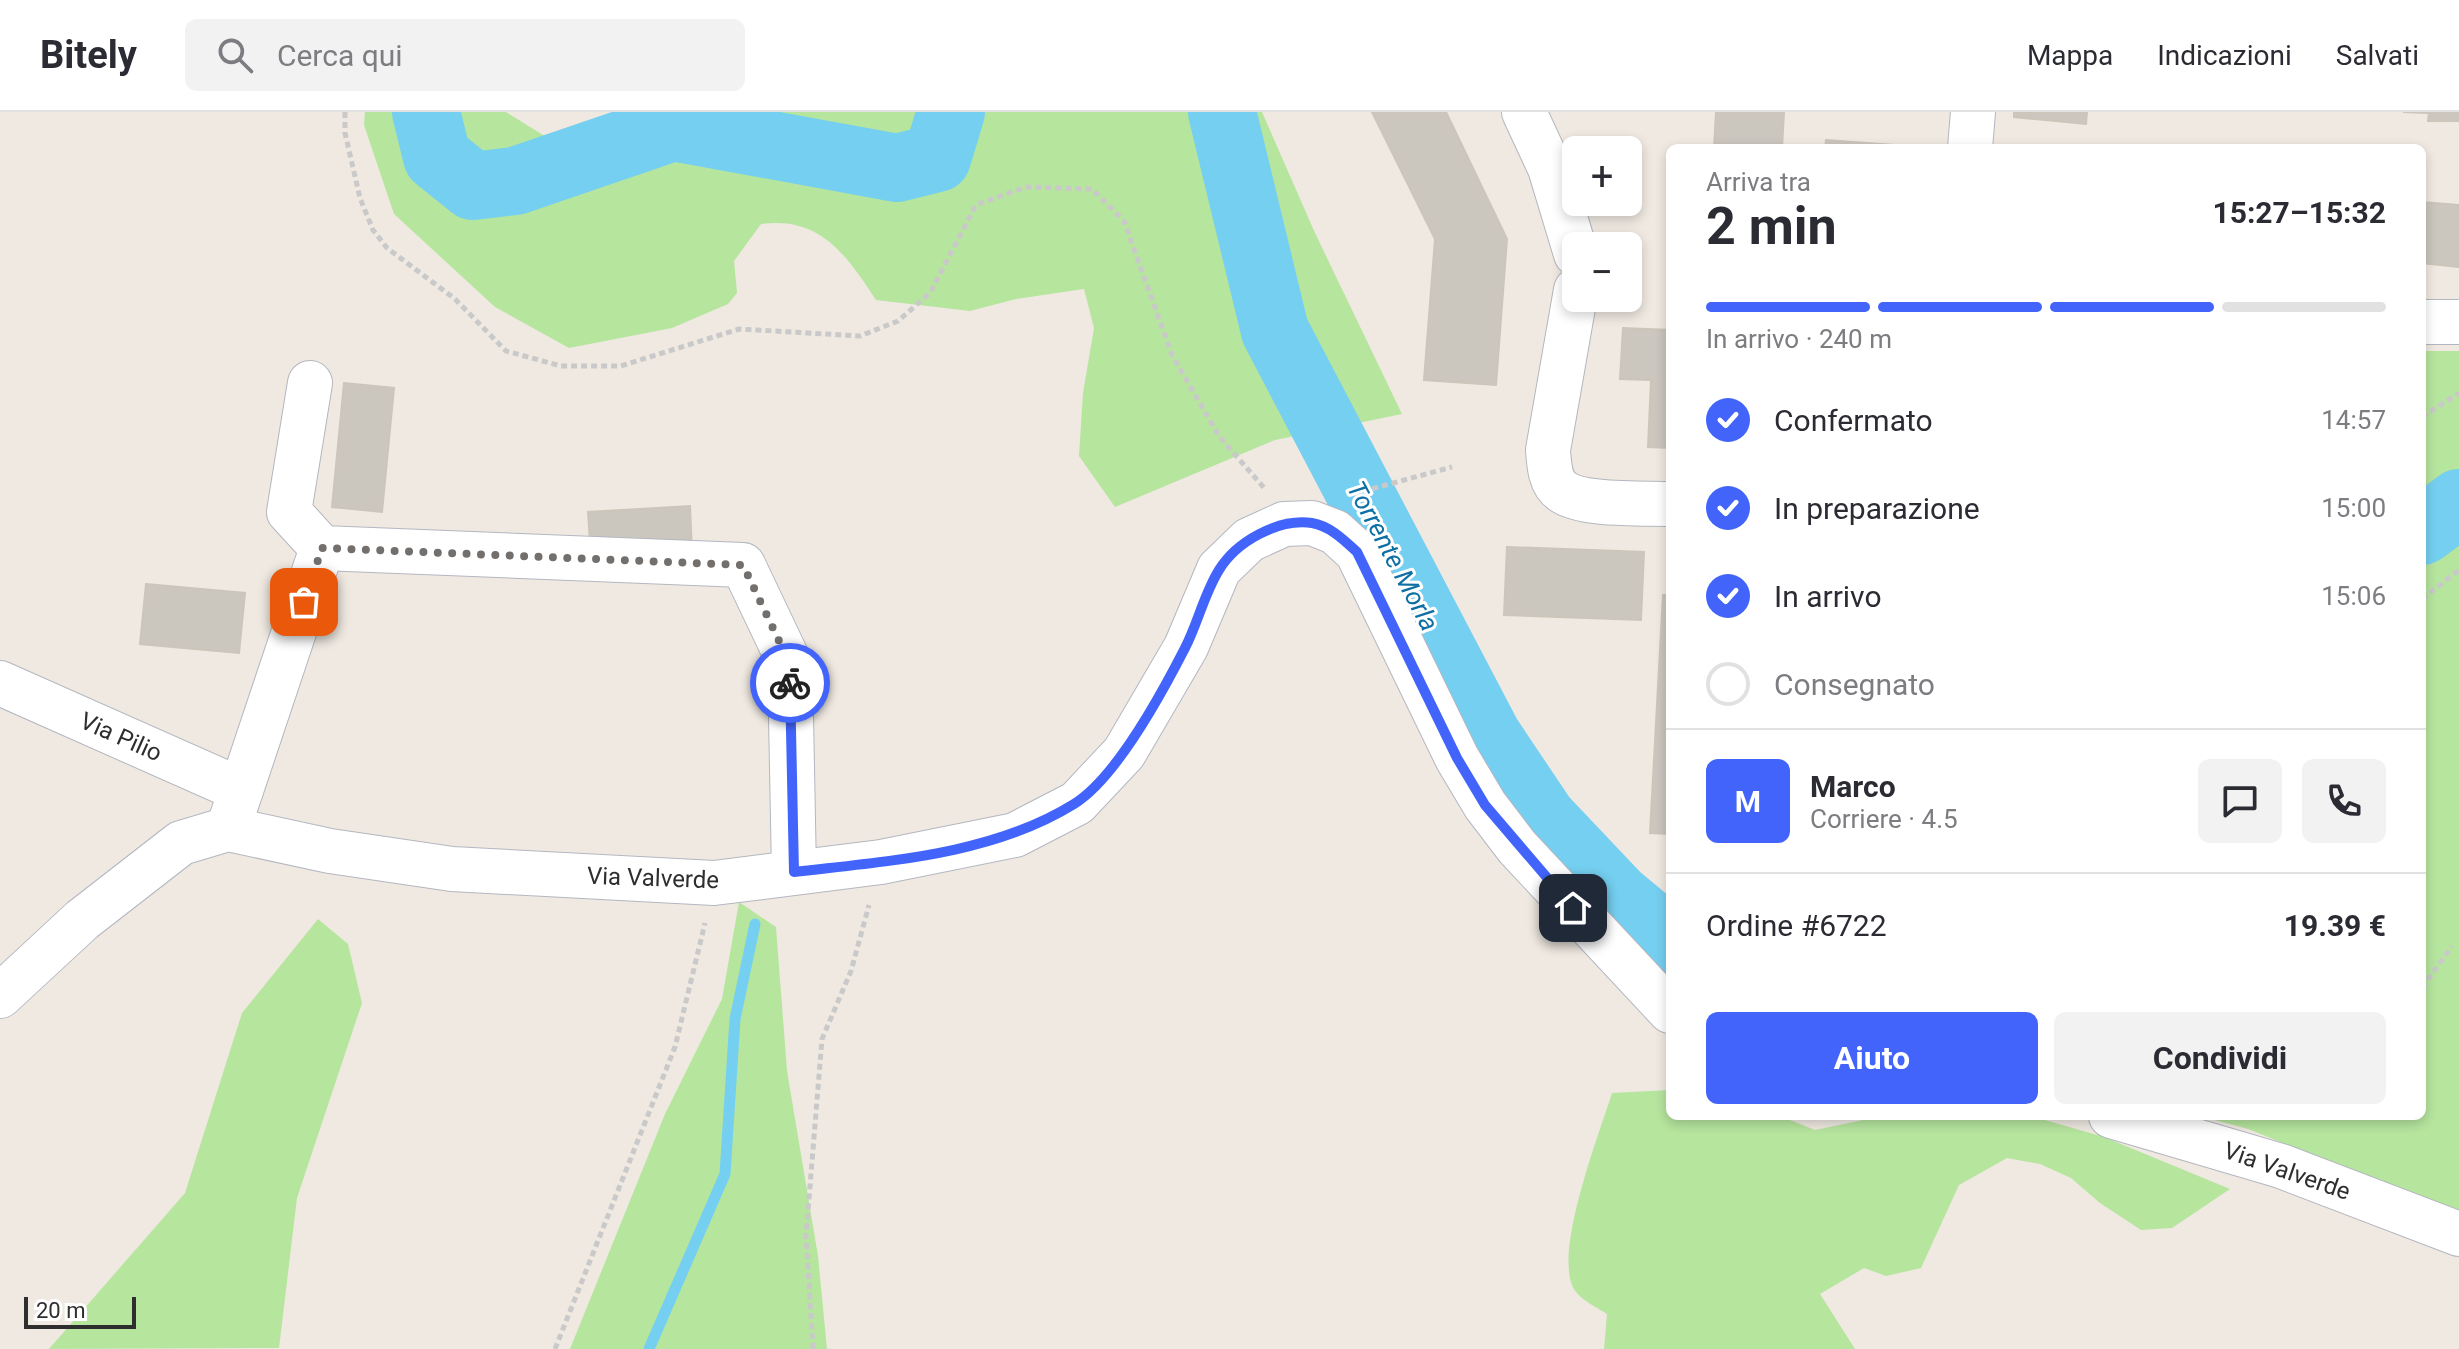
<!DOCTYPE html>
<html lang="it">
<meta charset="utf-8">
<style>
:root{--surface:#fff;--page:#f2f2f3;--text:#2b2b33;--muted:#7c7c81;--line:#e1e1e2;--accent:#4264fb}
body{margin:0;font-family:Roboto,sans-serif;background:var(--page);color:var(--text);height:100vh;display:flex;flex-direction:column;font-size:30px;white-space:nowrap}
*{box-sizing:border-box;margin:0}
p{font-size:26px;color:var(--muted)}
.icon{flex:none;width:44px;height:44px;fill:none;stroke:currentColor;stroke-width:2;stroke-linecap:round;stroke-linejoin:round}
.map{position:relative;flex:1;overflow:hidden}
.panel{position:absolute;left:1666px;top:32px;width:760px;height:976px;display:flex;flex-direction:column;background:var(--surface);border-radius:12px;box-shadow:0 4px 12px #0003}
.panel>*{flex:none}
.buttons{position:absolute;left:1562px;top:24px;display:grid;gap:16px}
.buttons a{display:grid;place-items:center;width:80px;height:80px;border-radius:12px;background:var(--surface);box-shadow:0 4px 12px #0003;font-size:40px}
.scale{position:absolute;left:24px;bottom:20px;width:112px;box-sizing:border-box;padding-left:8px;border:4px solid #2e2e2e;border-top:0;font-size:22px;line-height:28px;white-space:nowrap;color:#2e2e2e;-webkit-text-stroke:6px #fff;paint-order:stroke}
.pin{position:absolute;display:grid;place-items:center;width:68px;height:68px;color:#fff;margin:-34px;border-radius:16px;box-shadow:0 4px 12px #0006}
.courier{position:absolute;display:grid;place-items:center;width:80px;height:80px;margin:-40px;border:6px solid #4264fb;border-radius:50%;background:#fff;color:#222;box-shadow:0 2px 10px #0007}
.summary em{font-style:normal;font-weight:700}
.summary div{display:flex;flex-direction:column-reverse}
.summary{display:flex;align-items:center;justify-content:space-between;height:136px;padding:0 40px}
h1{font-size:52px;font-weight:700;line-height:60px}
.bar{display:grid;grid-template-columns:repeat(4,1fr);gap:12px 8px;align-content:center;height:96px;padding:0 40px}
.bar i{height:10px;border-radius:6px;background:var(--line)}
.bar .current{background:var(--accent)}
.bar p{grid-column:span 4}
.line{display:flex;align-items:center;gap:20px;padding:0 40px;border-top:2px solid var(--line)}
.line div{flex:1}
.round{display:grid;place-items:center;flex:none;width:84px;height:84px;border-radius:12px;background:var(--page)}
ol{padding:0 40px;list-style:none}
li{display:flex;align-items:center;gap:24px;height:88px}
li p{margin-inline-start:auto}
li .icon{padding:8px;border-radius:50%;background:var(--accent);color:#fff;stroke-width:4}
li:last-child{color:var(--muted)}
li i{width:44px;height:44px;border:4px solid var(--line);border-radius:50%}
.action{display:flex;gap:16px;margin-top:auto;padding:16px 40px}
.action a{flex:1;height:92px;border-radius:12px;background:var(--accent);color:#fff;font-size:32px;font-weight:700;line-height:92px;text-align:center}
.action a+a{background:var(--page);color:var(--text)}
header{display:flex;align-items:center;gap:48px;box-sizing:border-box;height:112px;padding:0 40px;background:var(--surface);border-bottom:2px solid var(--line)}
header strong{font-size:38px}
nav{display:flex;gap:44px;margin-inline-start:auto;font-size:28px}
.search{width:560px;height:72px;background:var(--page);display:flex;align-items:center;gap:20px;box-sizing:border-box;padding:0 28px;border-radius:12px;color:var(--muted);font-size:30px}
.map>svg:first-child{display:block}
</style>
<header>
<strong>Bitely</strong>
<div class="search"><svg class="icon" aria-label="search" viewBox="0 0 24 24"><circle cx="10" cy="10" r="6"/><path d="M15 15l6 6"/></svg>Cerca qui</div>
<nav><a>Mappa</a><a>Indicazioni</a><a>Salvati</a></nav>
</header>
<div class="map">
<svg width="2459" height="1237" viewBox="0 0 2459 1237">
<rect width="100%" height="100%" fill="#efe9e1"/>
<!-- green -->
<g fill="#b6e59e">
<path d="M365 0H506L543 23 570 22 578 28 612 0H1262L1315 121 1402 302 1275 328 1115 395 1079 344 1083 281 1094 216 1084 177 1016 187 970 199 876 188C847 144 821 104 761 112L734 149 737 181 728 192 672 216 569 236 495 195 394 102 364 13Z"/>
<polygon points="2422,239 2459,239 2459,403 2422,433"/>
<polygon points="2459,409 2459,1101 2248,1017 2200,1004 2422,1004 2422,439"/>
<polygon points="1567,696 1670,792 1670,861 1619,813"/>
<polygon points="739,790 776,815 787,959 818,1144 827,1237 570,1237 665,1002 722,887"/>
<polygon points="318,807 348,832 362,891 297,1086 279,1236 49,1237 185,1081 242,901"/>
<path d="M1670 978V1004H1780L1815 1018 1882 1004H2031L2104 1025 2230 1077 2172 1116 2141 1118 2100 1091 2071 1066 2040 1052 2007 1046 1959 1073 1921 1156 1886 1164 1864 1156 1820 1182 1855 1237H1604L1607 1202C1598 1196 1583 1189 1576 1180 1550 1148 1600 1020 1612 981Z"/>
</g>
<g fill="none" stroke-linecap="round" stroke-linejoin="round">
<!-- stream -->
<polyline stroke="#75cff0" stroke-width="11" points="649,1237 725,1062 735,907 755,812"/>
<!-- river -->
<g stroke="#75cff0" stroke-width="68">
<polyline points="426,0 437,45 473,74 515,69 673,15 897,56 937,46 951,0"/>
<polyline points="1222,0 1275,219 1488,625 1543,707 1616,784 1670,829"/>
<polyline points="2422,419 2459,391"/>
</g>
</g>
<!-- building -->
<g fill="#cbc7bf" stroke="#cbc5ba" stroke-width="2">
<polygon points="1372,0 1446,0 1507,127 1496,273 1424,268 1435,127"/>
<polygon points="1716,0 1784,0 1782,36 1714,36"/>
<polygon points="2014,0 2087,0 2086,12 2014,5"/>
<polygon points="2403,0 2459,0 2459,9 2428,9 2429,1"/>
<polygon points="1826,28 1921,35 1921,36 1825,36"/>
<polygon points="2422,90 2459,93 2459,155 2422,151"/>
<polygon points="1623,216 1670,218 1670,336 1648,335 1651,268 1620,267"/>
<polygon points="344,271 394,276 382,400 332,395"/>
<polygon points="690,394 692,441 591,446 588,400"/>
<polygon points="1507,435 1644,440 1641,508 1504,503"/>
<polygon points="146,472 245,481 239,541 140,532"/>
<polygon points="1663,483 1670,483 1670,722 1650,721"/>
</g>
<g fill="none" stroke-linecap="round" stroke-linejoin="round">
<!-- minor casing -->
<g stroke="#b4b7c1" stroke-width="46">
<g id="minor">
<polyline points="1524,0 1550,56 1576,142"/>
<polyline points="1970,36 1973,0"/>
<path d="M1576 178 1548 338C1549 352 1550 371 1562 379 1581 394 1644 391 1670 392"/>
<polyline points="2422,210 2459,210"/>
<polyline points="310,271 289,400 322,436 743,453 790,552 794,760"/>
<polyline points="0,571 241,678"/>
<polyline points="228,717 322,436"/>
<polyline points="0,884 82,808 181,731 228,717 330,739 452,757 714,771 881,750 1015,723 1077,691 1124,641 1186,535 1219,457 1249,428 1284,412 1312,411 1335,420 1357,440 1457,646 1485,693 1517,735 1670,899"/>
<polyline points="2111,1004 2281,1054 2459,1122"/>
</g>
</g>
<!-- path -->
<g stroke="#c9c9c9" stroke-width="5" stroke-dasharray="6 4" stroke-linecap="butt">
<polyline points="345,0 345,21 360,86 373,118 387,136 455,187 506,239 561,254 621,254 739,217 860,224 898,209 930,181 976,93 1026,75 1092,77 1124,109 1172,243 1219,324 1265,377"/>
<polyline points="2422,305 2459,281"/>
<polyline points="1353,382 1452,355"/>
<polyline points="2422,487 2459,458"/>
<polyline points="2422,876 2452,834"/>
<polyline points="555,1237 675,935 705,811"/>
<polyline points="813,1237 806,1123 822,927 851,859 869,793"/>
</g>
<!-- minor -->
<use href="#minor" stroke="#fff" stroke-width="44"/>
</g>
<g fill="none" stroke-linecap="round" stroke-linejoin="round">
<!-- done -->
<polyline stroke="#726f6d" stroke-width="8" stroke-dasharray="0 14.4" points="304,490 322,436 743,453 790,552 790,571"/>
<!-- route -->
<path stroke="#4264fb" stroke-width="10" d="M790 571 794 760C887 749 992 743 1074 692 1116 666 1162 581 1185 536 1198 511 1204 482 1219 458 1236 430 1278 406 1312 411 1330 414 1344 428 1357 440L1457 646 1485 693 1573 796"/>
</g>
<g text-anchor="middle" stroke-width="6" stroke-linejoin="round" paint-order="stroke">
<!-- street labels -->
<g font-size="24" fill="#2e2e2e" stroke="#fff">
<text transform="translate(121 625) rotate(24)" y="8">Via Pilio</text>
<text transform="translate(653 766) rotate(2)" y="8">Via Valverde</text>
<text transform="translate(2287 1059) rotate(19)" y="8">Via Valverde</text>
</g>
<!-- water labels -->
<g font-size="26" font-style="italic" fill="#0d6fa3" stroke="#fff">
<text transform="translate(1393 444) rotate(62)" y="9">Torrente Morla</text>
</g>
</g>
</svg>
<div class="buttons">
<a>+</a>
<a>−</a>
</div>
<div class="scale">20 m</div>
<div class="pin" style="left:304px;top:490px;background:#ea580c"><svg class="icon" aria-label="bag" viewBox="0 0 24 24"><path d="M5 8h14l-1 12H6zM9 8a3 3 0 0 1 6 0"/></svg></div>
<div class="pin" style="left:1573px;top:796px;background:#1f2937"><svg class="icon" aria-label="home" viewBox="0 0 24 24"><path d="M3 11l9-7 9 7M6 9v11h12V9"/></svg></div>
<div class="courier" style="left:790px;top:571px"><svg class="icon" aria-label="bike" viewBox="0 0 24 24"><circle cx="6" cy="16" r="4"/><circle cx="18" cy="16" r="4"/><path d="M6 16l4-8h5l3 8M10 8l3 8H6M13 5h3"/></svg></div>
<section class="panel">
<div class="summary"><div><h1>2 min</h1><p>Arriva tra</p></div><em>15:27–15:32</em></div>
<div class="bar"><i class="current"></i><i class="current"></i><i class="current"></i><i></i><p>In arrivo · 240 m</p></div>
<ol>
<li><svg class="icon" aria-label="check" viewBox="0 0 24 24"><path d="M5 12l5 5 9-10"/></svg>Confermato<p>14:57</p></li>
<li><svg class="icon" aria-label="check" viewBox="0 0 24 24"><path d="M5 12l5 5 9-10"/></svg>In preparazione<p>15:00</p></li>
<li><svg class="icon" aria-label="check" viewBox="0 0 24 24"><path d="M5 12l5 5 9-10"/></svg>In arrivo<p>15:06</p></li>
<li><i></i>Consegnato</li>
</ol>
<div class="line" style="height:144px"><b class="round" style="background:var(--accent);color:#fff">M</b><div><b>Marco</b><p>Corriere · 4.5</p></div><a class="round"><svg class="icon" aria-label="chat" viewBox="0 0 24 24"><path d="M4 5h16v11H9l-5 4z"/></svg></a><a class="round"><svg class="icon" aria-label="phone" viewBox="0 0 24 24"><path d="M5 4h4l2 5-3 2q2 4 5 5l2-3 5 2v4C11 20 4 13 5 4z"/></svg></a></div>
<div class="line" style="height:104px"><div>Ordine #6722</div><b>19.39 €</b></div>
<div class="action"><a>Aiuto</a><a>Condividi</a></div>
</section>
</div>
